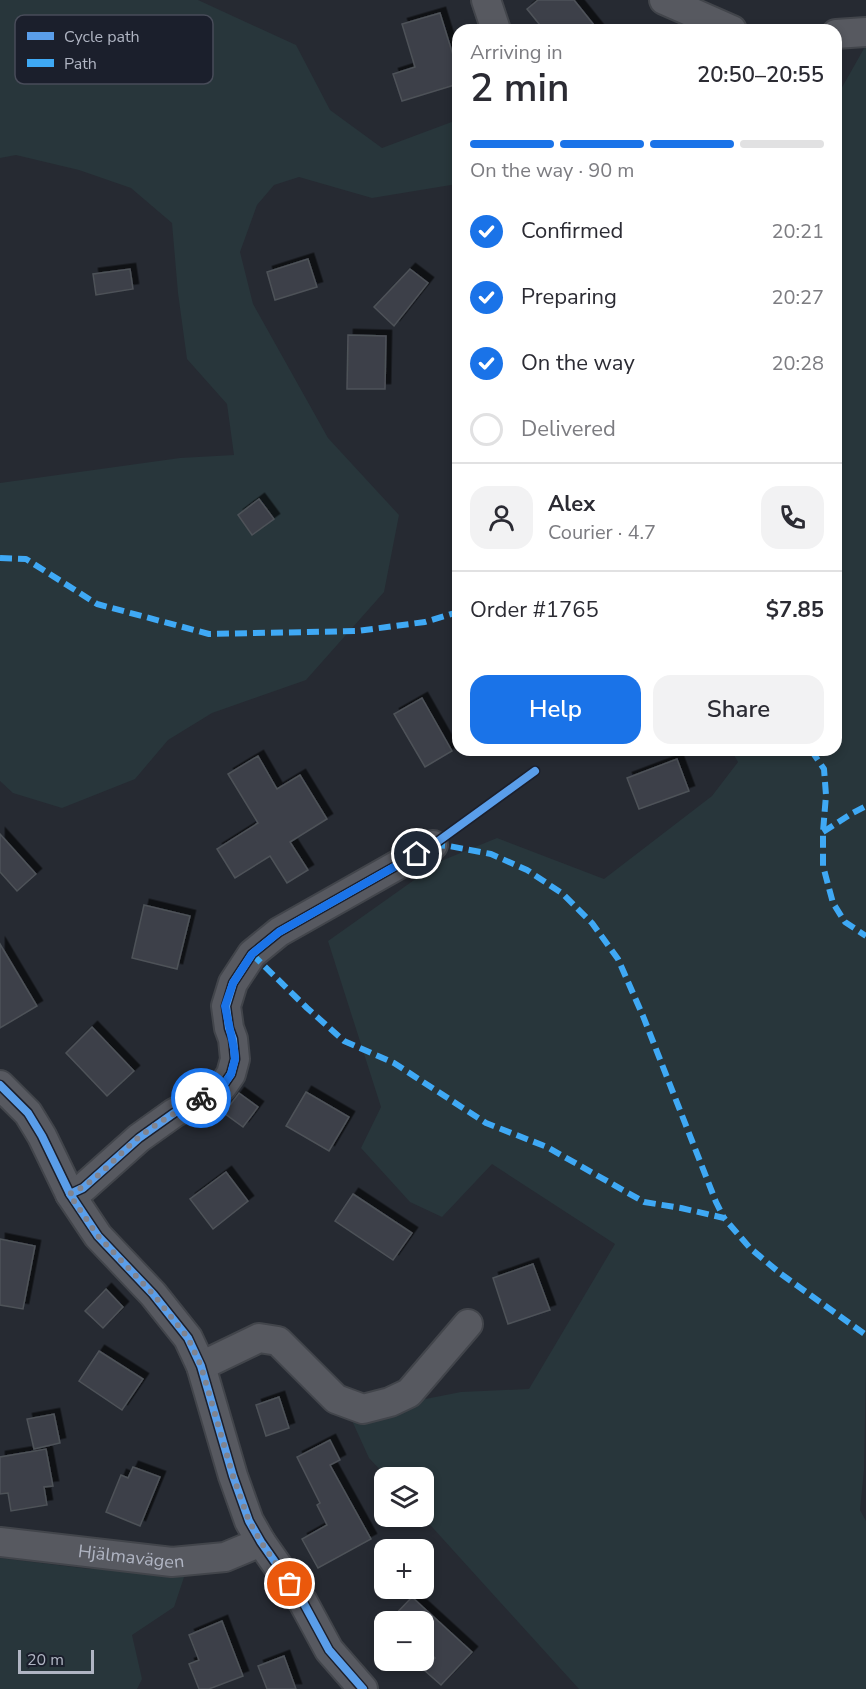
<!DOCTYPE html>
<meta charset="utf-8">
<style>
:root{--surface:#fff;--page:#f2f2f3;--text:#2b2b33;--muted:#7c7c81;--line:#e1e1e2;--accent:#1a73e8}
body{margin:0;font-family:"Nunito Sans",sans-serif;background:var(--page);color:var(--text);height:100vh;display:flex;flex-direction:column;font-size:22px;white-space:nowrap}
*{box-sizing:border-box;margin:0}
p{font-size:20px;color:var(--muted)}
.icon{flex:none;width:33px;height:33px;fill:none;stroke:currentColor;stroke-width:2;stroke-linecap:round;stroke-linejoin:round}
.map{position:relative;flex:1;overflow:hidden}
.drawer{position:absolute;left:452px;top:24px;width:390px;height:732px;display:flex;flex-direction:column;background:var(--surface);border-radius:18px;box-shadow:0 3px 9px #0003}
.drawer>*{flex:none}
.buttons{position:absolute;left:374px;top:1467px;display:grid;gap:12px}
.buttons a{display:grid;place-items:center;width:60px;height:60px;border-radius:12px;background:var(--surface);box-shadow:0 3px 9px #0003;font-size:30px}
.scale{position:absolute;left:18px;bottom:15px;width:76px;box-sizing:border-box;padding-left:6px;border:3px solid #b0b5c3;border-top:0;font-size:16px;line-height:21px;white-space:nowrap;color:#b0b5c3;-webkit-text-stroke:4px #1b1f2c;paint-order:stroke}
.pin{position:absolute;display:grid;place-items:center;width:51px;height:51px;color:#fff;margin:-26px;border:3px solid #fff;border-radius:50%;box-shadow:0 2px 6px #0007}
.courier{position:absolute;display:grid;place-items:center;width:60px;height:60px;margin:-30px;border:4px solid #1a73e8;border-radius:50%;background:#fff;color:#222;box-shadow:0 2px 8px #0007}
.summary em{font-style:normal;font-weight:600}
.summary div{display:flex;flex-direction:column-reverse}
.summary{display:flex;align-items:center;justify-content:space-between;height:102px;padding:0 18px}
h1{font-size:39px;font-weight:600;line-height:45px}
.bar{display:grid;grid-template-columns:repeat(4,1fr);gap:9px 6px;align-content:center;height:72px;padding:0 18px}
.bar i{height:8px;border-radius:4px;background:var(--line)}
.bar .current{background:var(--accent)}
.bar p{grid-column:span 4}
.line{display:flex;align-items:center;gap:15px;padding:0 18px;border-top:2px solid var(--line)}
.line div{flex:1}
.round{display:grid;place-items:center;flex:none;width:63px;height:63px;border-radius:18px;background:var(--page)}
ol{padding:0 18px;list-style:none}
li{display:flex;align-items:center;gap:18px;height:66px}
li p{margin-inline-start:auto}
li .icon{padding:6px;border-radius:50%;background:var(--accent);color:#fff;stroke-width:4}
li:last-child{color:var(--muted)}
li i{width:33px;height:33px;border:3px solid var(--line);border-radius:50%}
.button{display:flex;gap:12px;margin-top:auto;padding:12px 18px}
.button a{flex:1;height:69px;border-radius:18px;background:var(--accent);color:#fff;font-size:24px;font-weight:600;line-height:69px;text-align:center}
.button a+a{background:var(--page);color:var(--text)}
.map>svg:first-child{display:block}
</style>
<div class="map">
<svg width="866" height="1689" viewBox="0 0 866 1689">
<defs>
<filter id="shadow"><feDropShadow dx="5.5" dy="-5.5" stdDeviation="0" flood-color="#0009"/></filter>
</defs>
<rect width="100%" height="100%" fill="#262a32"/>
<!-- green -->
<g fill="#28363b">
<polygon points="0,0 198,0 296,45 330,110 382,148 457,120 457,184 372,198 299,177 274,185 257,205 240,252 253,304 328,438 399,515 384,592 306,680 212,713 168,740 135,779 62,808 13,793 0,781 0,483 180,458 234,455 227,404 187,359 178,293 172,223 131,188 79,170 16,155 0,158"/>
<polygon points="866,45 866,1365 864,1470 860,1510 866,1521 866,1689 579,1689 423,1517 423,1478 387,1477 369,1458 349,1414 461,1392 529,1389 615,1244 492,1164 442,1217 410,1202 361,1148 381,1107 328,941 441,861 497,838 604,879 712,796 738,762 731,750 836,750 836,98"/>
<polygon points="0,1558 90,1569 110,1562 185,1574 174,1607 132,1635 142,1679 137,1689 0,1689"/>
</g>
<!-- building -->
<g fill="#3e4148" stroke="#4e5259" stroke-width="1.5" filter="url(#shadow)">
<polygon points="538,0 574,0 598,30 544,30 527,9"/>
<polygon points="440,13 458,71 458,84 402,101 393,74 415,67 402,24"/>
<polygon points="308,259 317,287 275,300 267,272"/>
<polygon points="130,269 133,289 96,295 93,274"/>
<polygon points="410,269 428,283 394,326 374,307"/>
<polygon points="348,335 386,336 385,389 347,389"/>
<polygon points="259,499 274,519 252,535 238,515"/>
<polygon points="422,698 452,751 425,767 394,714"/>
<polygon points="258,756 277,789 300,775 327,819 290,842 308,870 287,883 270,856 235,878 217,849 258,823 228,774"/>
<polygon points="677,759 689,791 639,809 627,778"/>
<polygon points="0,834 36,874 17,891 0,872"/>
<polygon points="144,905 190,916 177,969 132,958"/>
<polygon points="0,944 37,1006 0,1028"/>
<polygon points="92,1027 134,1071 107,1096 66,1053"/>
<polygon points="306,1092 349,1117 329,1151 286,1126"/>
<polygon points="239,1093 258,1107 243,1127 224,1113"/>
<polygon points="226,1172 248,1201 213,1229 190,1199"/>
<polygon points="353,1194 412,1233 393,1260 335,1221"/>
<polygon points="0,1239 35,1246 23,1309 0,1305"/>
<polygon points="533,1264 550,1310 508,1324 493,1278"/>
<polygon points="106,1289 123,1307 103,1328 85,1311"/>
<polygon points="99,1351 143,1379 122,1410 79,1381"/>
<polygon points="279,1397 289,1428 266,1436 256,1405"/>
<polygon points="54,1414 60,1443 34,1449 27,1419"/>
<polygon points="330,1440 340,1460 330,1465 371,1539 318,1568 302,1539 327,1525 317,1505 320,1503 297,1457"/>
<polygon points="46,1449 53,1486 44,1487 47,1505 11,1511 8,1493 0,1494 0,1457"/>
<polygon points="133,1467 160,1477 140,1526 106,1512 121,1475 128,1478"/>
<polygon points="412,1597 472,1652 441,1685 424,1670 435,1658 423,1646 423,1622 388,1622"/>
<polygon points="222,1621 243,1676 209,1689 199,1689 189,1664 199,1660 189,1635"/>
<polygon points="284,1656 296,1689 267,1689 258,1666"/>
</g>
<g fill="none" stroke-linecap="round" stroke-linejoin="round">
<!-- minor casing -->
<g stroke="#42454b" stroke-width="32">
<g id="minor">
<polyline points="486,0 496,30"/>
<polyline points="664,0 732,30"/>
<polyline points="836,34 866,32"/>
<polyline points="0,1085 28,1113 42,1136 70,1194 98,1236 153,1294 188,1338 201,1366 233,1476 249,1521 261,1542 303,1602 329,1650 363,1689"/>
<polyline points="70,1194 83,1188 139,1138 174,1113 222,1087 231,1074 235,1059 233,1039 229,1028 226,1006 233,983 252,954 279,932 433,845"/>
<polyline points="201,1366 259,1338 278,1341 336,1399 363,1409 390,1402 409,1393 468,1324"/>
<path id="s1" d="M0 1542 172 1562 225 1557 261 1542"/>
</g>
</g>
<!-- minor -->
<use href="#minor" stroke="#575960" stroke-width="28"/>
<!-- quiet -->
<g stroke="#3fa9f5" stroke-width="6" stroke-dasharray="12 6" stroke-linecap="butt">
<polyline points="0,558 26,559 97,604 209,634 357,631 425,622 458,612"/>
<polyline points="811,750 824,769 826,795 823,832 823,866 833,903 845,922 866,936"/>
<polyline points="823,832 851,814 866,806"/>
<polyline points="433,845 449,846 491,854 527,870 563,894 592,923 618,959 643,1016 716,1202 724,1218"/>
<polyline points="252,954 307,1008 344,1041 394,1063 486,1123 547,1147 644,1202 681,1208 724,1218 750,1248 781,1274 866,1335"/>
</g>
<!-- cycleway casing -->
<g stroke="#1b1f2c" stroke-width="11">
<g id="cycleway">
<polyline points="0,1085 28,1113 42,1136 70,1194 98,1236 153,1294 188,1338 201,1366 233,1476 249,1521 261,1542 303,1602 329,1650 363,1689"/>
<polyline points="70,1194 83,1188 139,1138 174,1113 222,1087 231,1074 235,1059 233,1039 229,1028 226,1006 233,983 252,954 279,932 433,845 535,771"/>
</g>
</g>
<!-- cycleway -->
<use href="#cycleway" stroke="#5a9eea" stroke-width="8"/>
</g>
<g fill="none" stroke-linecap="round" stroke-linejoin="round">
<!-- done -->
<path stroke="#808490" stroke-width="6" stroke-dasharray="0 10.8" d="M201 1098C180 1110 158 1122 138 1138 115 1157 97 1182 69 1194L98 1236 153 1294 188 1338 201 1366 233 1476 249 1521 261 1542 290 1584"/>
<!-- route -->
<polyline stroke="#1a73e8" stroke-width="8" points="201,1098 222,1087 231,1074 235,1059 234,1049 225,1006 233,983 252,954 279,932 417,854"/>
</g>
<g text-anchor="middle" stroke-width="4.5" stroke-linejoin="round" paint-order="stroke">
<!-- street labels -->
<g font-size="18" fill="#b0b5c3" stroke="#1b1f2c">
<text dy="6" stroke="none"><textPath href="#s1" startOffset="132">Hjälmavägen</textPath></text>
</g>
</g>
<!-- legend -->
<rect x="15" y="15" width="198" height="69" rx="9" fill="#1b1f2c" stroke="#484c59" stroke-width="1.5"/>
<rect x="27" y="32" width="27" height="8" fill="#5a9eea"/>
<rect x="27" y="59" width="27" height="8" fill="#3fa9f5"/>
<g font-size="16" fill="#b0b5c3">
<text x="64" y="42">Cycle path</text>
<text x="64" y="69">Path</text>
</g>
</svg>
<div class="buttons">
<a><svg class="icon" aria-label="layers" viewBox="0 0 24 24"><path d="M12 4l9 5-9 5-9-5zM3 14l9 5 9-5"/></svg></a>
<a>+</a>
<a>−</a>
</div>
<div class="scale">20 m</div>
<div class="pin" style="left:290px;top:1584px;background:#ea580c"><svg class="icon" aria-label="bag" viewBox="0 0 24 24"><path d="M5 8h14l-1 12H6zM9 8a3 3 0 0 1 6 0"/></svg></div>
<div class="pin" style="left:417px;top:854px;background:#1f2937"><svg class="icon" aria-label="home" viewBox="0 0 24 24"><path d="M3 11l9-7 9 7M6 9v11h12V9"/></svg></div>
<div class="courier" style="left:201px;top:1098px"><svg class="icon" aria-label="bike" viewBox="0 0 24 24"><circle cx="6" cy="16" r="4"/><circle cx="18" cy="16" r="4"/><path d="M6 16l4-8h5l3 8M10 8l3 8H6M13 5h3"/></svg></div>
<section class="drawer">
<div class="summary"><div><h1>2 min</h1><p>Arriving in</p></div><em>20:50–20:55</em></div>
<div class="bar"><i class="current"></i><i class="current"></i><i class="current"></i><i></i><p>On the way · 90 m</p></div>
<ol>
<li><svg class="icon" aria-label="check" viewBox="0 0 24 24"><path d="M5 12l5 5 9-10"/></svg>Confirmed<p>20:21</p></li>
<li><svg class="icon" aria-label="check" viewBox="0 0 24 24"><path d="M5 12l5 5 9-10"/></svg>Preparing<p>20:27</p></li>
<li><svg class="icon" aria-label="check" viewBox="0 0 24 24"><path d="M5 12l5 5 9-10"/></svg>On the way<p>20:28</p></li>
<li><i></i>Delivered</li>
</ol>
<div class="line" style="height:108px"><a class="round"><svg class="icon" aria-label="person" viewBox="0 0 24 24"><circle cx="12" cy="8" r="4"/><path d="M4 21q1-7 8-7t8 7"/></svg></a><div><b>Alex</b><p>Courier · 4.7</p></div><a class="round"><svg class="icon" aria-label="phone" viewBox="0 0 24 24"><path d="M5 4h4l2 5-3 2q2 4 5 5l2-3 5 2v4C11 20 4 13 5 4z"/></svg></a></div>
<div class="line" style="height:78px"><div>Order #1765</div><b>$7.85</b></div>
<div class="button"><a>Help</a><a>Share</a></div>
</section>
</div>
